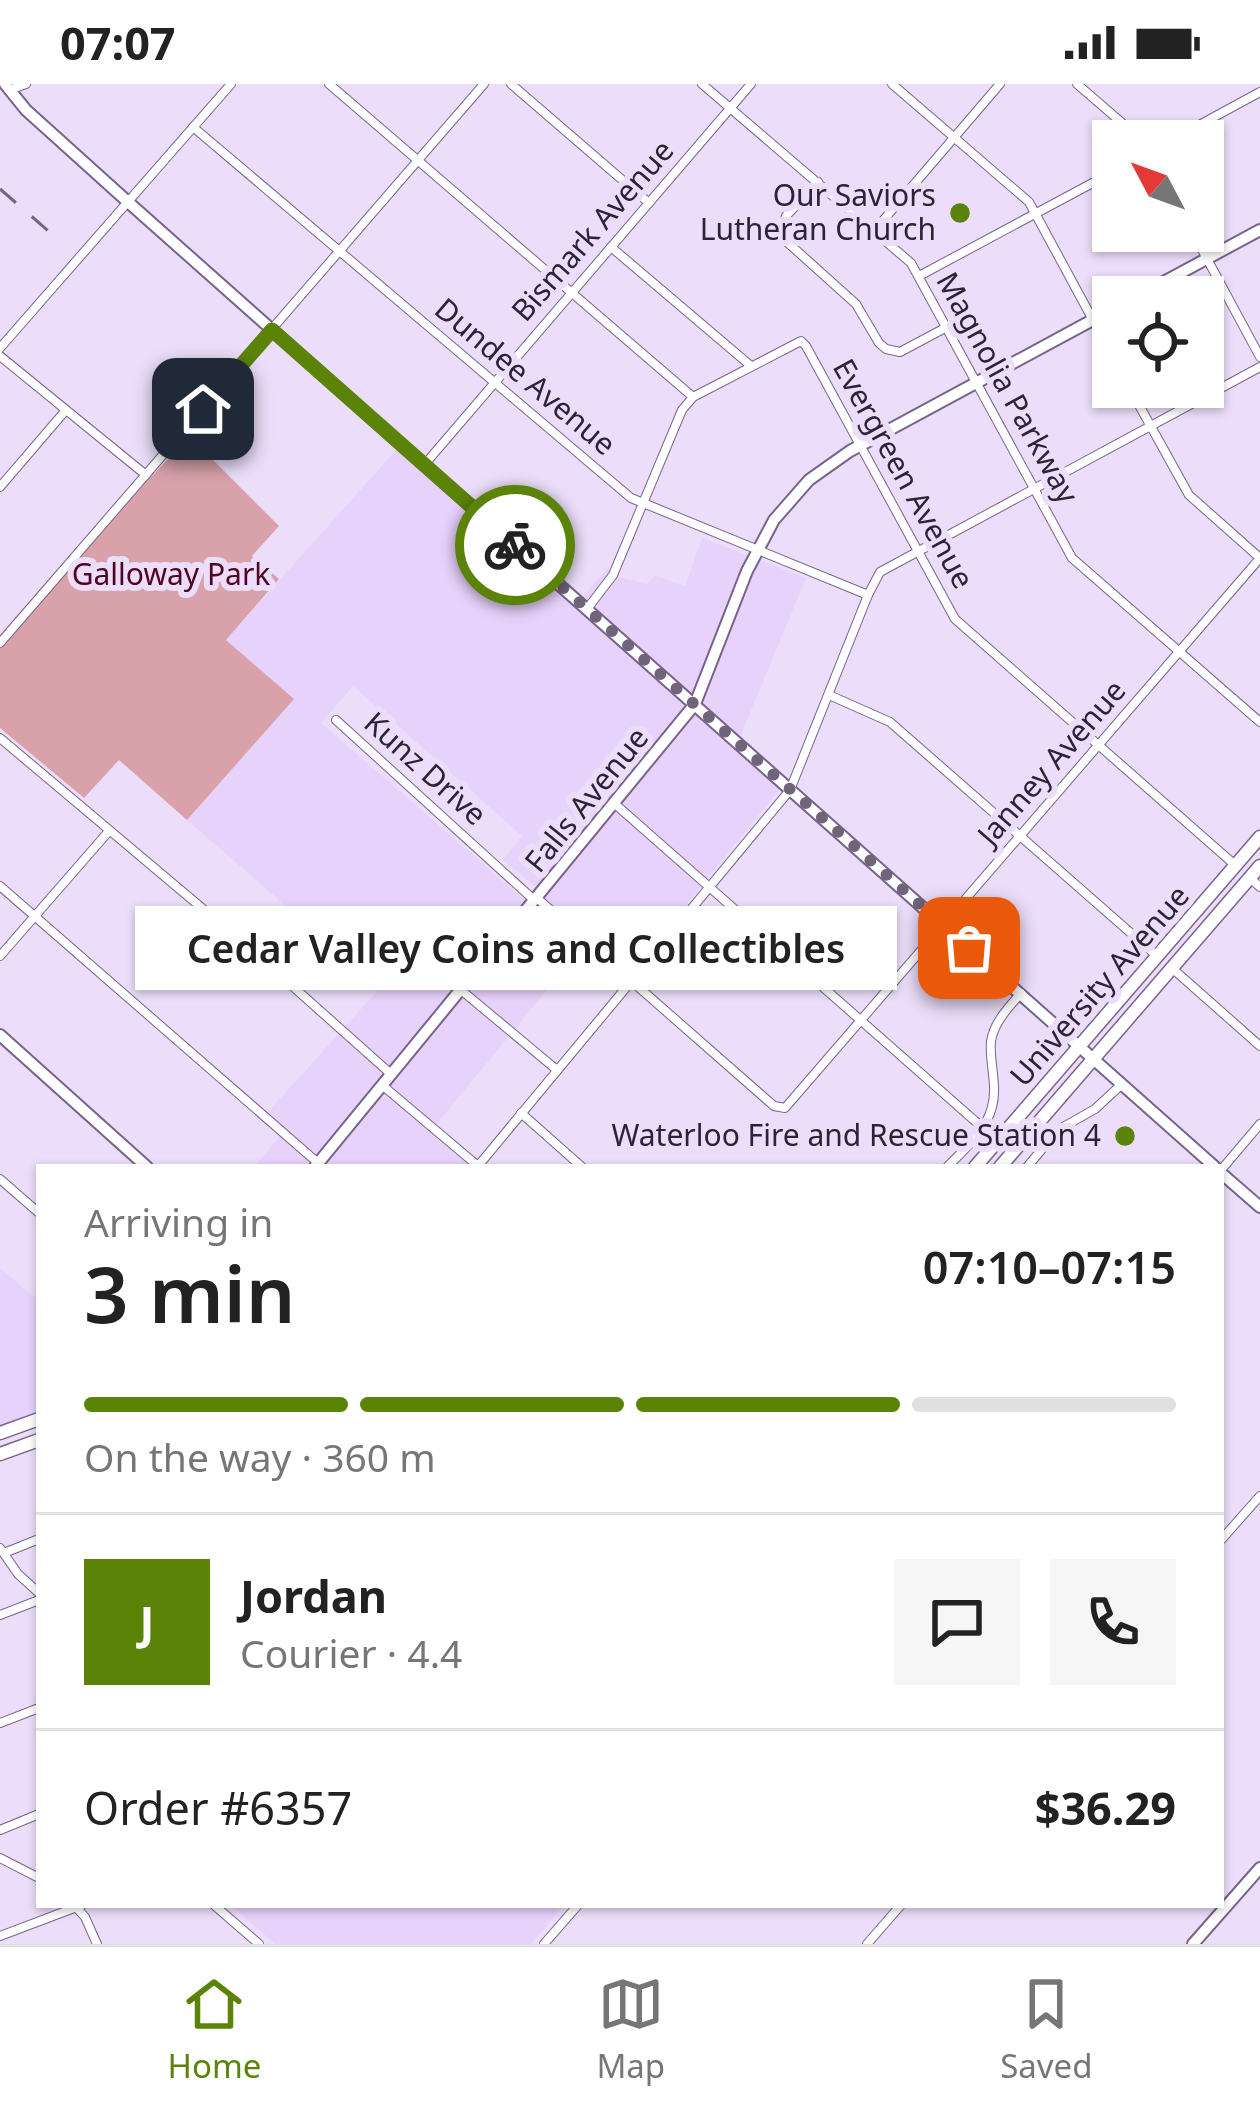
<!DOCTYPE html>
<meta charset="utf-8">
<style>
:root{--surface:#fff;--page:#f6f6f6;--text:#222;--muted:#767676;--line:#e0e0e0;--accent:#5b8308}
body{margin:0;font-family:"Noto Sans",sans-serif;background:var(--page);color:var(--text);height:100vh;display:flex;flex-direction:column;font-size:45px;white-space:nowrap}
*{box-sizing:border-box;margin:0}
p{font-size:39px;color:var(--muted)}
.icon{flex:none;width:66px;height:66px;fill:none;stroke:currentColor;stroke-width:2;stroke-linecap:round;stroke-linejoin:round}
.map{position:relative;flex:1;overflow:hidden}
.panel{position:absolute;left:36px;top:1080px;width:1188px;height:744px;display:flex;flex-direction:column;background:var(--surface);border-radius:0px;box-shadow:0 3px 9px #0004}
.panel>*{flex:none}
.needle{width:78px;rotate:311deg}
.tools{position:absolute;left:1092px;top:36px;display:grid;gap:24px}
.tools a{display:grid;place-items:center;width:132px;height:132px;border-radius:0px;background:var(--surface);box-shadow:0 3px 9px #0004;font-size:60px}
.pin{position:absolute;display:grid;place-items:center;width:102px;height:102px;color:#fff;margin:-51px;border-radius:24px;box-shadow:0 6px 18px #0006}
.courier{position:absolute;display:grid;place-items:center;width:120px;height:120px;margin:-60px;border:9px solid #5b8308;border-radius:50%;background:#fff;color:#222;box-shadow:0 3px 15px #0007}
.bubble{position:absolute;height:84px;border-radius:0px;background:var(--surface);box-shadow:0 3px 9px #0004;font-size:39px;font-weight:600;line-height:84px;text-align:center}
.summary em{font-style:normal;font-weight:600}
.summary div{display:flex;flex-direction:column-reverse}
.summary{display:flex;align-items:center;justify-content:space-between;height:204px;padding:0 48px}
h1{font-size:78px;font-weight:600;line-height:90px}
.bar{display:grid;grid-template-columns:repeat(4,1fr);gap:18px 12px;align-content:center;height:144px;padding:0 48px}
.bar i{height:15px;border-radius:9px;background:var(--line)}
.bar .selected{background:var(--accent)}
.bar p{grid-column:span 4}
.line{display:flex;align-items:center;gap:30px;padding:0 48px;border-top:3px solid var(--line)}
.line div{flex:1}
.round{display:grid;place-items:center;flex:none;width:126px;height:126px;border-radius:0px;background:var(--page)}
.status{display:flex;justify-content:space-between;align-items:center;height:84px;padding:0 60px;background:var(--surface);direction:ltr}
.status svg{height:33px;fill:currentColor}
.menu{display:flex;justify-content:space-around;align-items:center;height:168px;border-top:3px solid var(--line);background:var(--surface);font-size:33px;color:var(--muted)}
.menu a{display:grid;justify-items:center;gap:6px}
.menu .selected{color:var(--accent)}
.map>svg:first-child{display:block}
</style>
<div class="status"><b>07:07</b><svg viewBox="0 0 49 12"><path d="M0 12V9h3v3zM5 12V6h3v6zM10 12V3h3v9zM15 12V0h3v12zM26 1h20v11H26zM47 4h2v5h-2z"/></svg></div>
<div class="map">
<svg width="1260" height="1860" viewBox="0 0 1260 1860">
<rect width="100%" height="100%" fill="#ecdefa"/>
<!-- built -->
<g fill="#e7d2fc" fill-rule="evenodd">
<path d="M397 365 575 521 608 484 618 493 648 500 655 491 685 502 702 454 806 494 740 653 788 695 631 889 589 855 430 1048 470 1083H254L286 1045 268 1028 380 904 187 736 293 615 226 556ZM353 602 522 752 503 776 537 804 527 818 321 639Z"/>
<polygon points="0,1184 39,1217 39,1327 0,1341"/>
<polygon points="231,1821 564,1821 531,1860 275,1860"/>
</g>
<!-- green -->
<polygon fill="#d9a2ab" points="190,353 279,442 252,472 279,495 226,556 294,615 187,736 119,676 84,714 0,644 0,564 104,440"/>
<g fill="none" stroke-linecap="round" stroke-linejoin="round">
<!-- street casing -->
<g stroke="#79638c" stroke-width="10">
<g id="street">
<polyline points="329,0 693,313"/>
<polyline points="511,0 649,119"/>
<polyline points="702,0 911,179 1072,474 1260,638"/>
<polyline points="892,0 1029,118 1113,273"/>
<polyline points="1077,0 1143,57"/>
<polyline points="9,6 26,0"/>
<polyline points="193,43 631,414 868,511"/>
<polyline points="1170,57 1260,8"/>
<polyline points="818,98 786,132 781,149 787,158 856,220 879,259 886,265 900,268 945,244"/>
<polyline points="874,147 1000,0"/>
<polyline points="1192,147 1260,273"/>
<polyline points="611,163 751,282"/>
<polyline points="919,192 1113,88"/>
<polyline points="0,264 231,0"/>
<polyline points="0,272 146,391"/>
<polyline points="1129,303 1189,411 1260,474"/>
<polyline points="425,380 751,0"/>
<polyline points="0,403 66,326"/>
<polyline points="587,525 613,491 682,326 693,313 801,257 806,262 955,535 1235,781"/>
<polyline points="0,559 484,0"/>
<polyline points="829,611 890,638 1157,872"/>
<polyline points="336,636 534,816"/>
<polyline points="0,654 253,867 391,990"/>
<polyline points="615,720 983,1044"/>
<polyline points="1250,794 1260,803"/>
<polyline points="0,802 318,1079"/>
<polyline points="538,815 774,1022 785,1024 1260,474"/>
<polyline points="0,872 109,747"/>
<polyline points="1173,885 1260,962"/>
<polyline points="461,906 557,986"/>
<polyline points="382,1001 478,1082 790,706 868,511 880,488 1260,283"/>
<polyline points="521,1029 582,1083"/>
<path d="M947 1083C964 1066 986 1047 992 1023 998 1001 989 979 991 957 994 938 1009 923 1021 909"/>
<polyline points="1027,1083 1058,1046 1095,1025 1122,1000"/>
<polyline points="1221,1086 1260,1040"/>
<polyline points="0,1095 39,1129"/>
<polyline points="1221,1456 1260,1412"/>
<polyline points="0,1464 18,1490 39,1509"/>
<polyline points="4,1469 39,1455"/>
<polyline points="0,1531 39,1516"/>
<polyline points="0,1639 39,1624"/>
<polyline points="0,1746 39,1730"/>
<polyline points="0,1774 39,1794"/>
<polyline points="214,1821 259,1860"/>
<polyline points="75,1822 85,1833 97,1860"/>
<polyline points="0,1852 82,1821"/>
<polyline points="544,1860 578,1821"/>
<polyline points="867,1860 901,1821"/>
</g>
</g>
<!-- secondary casing -->
<g stroke="#79638c" stroke-width="14">
<g id="secondary">
<polyline points="5,0 26,26 128,118 1215,1083"/>
<polyline points="1136,213 1260,146"/>
<polyline points="0,951 147,1083"/>
<polyline points="315,1083 695,620 747,487 774,436 809,396 850,367 1113,225"/>
<polyline points="1221,1089 1260,1123"/>
<polyline points="1193,1860 1260,1784"/>
</g>
</g>
<!-- primary casing -->
<g stroke="#79638c" stroke-width="15">
<g id="primary">
<polyline points="975,1083 1260,753"/>
<polyline points="1000,1083 1260,782"/>
<polyline points="0,1349 39,1335"/>
<polyline points="0,1370 39,1356"/>
</g>
</g>
<!-- street -->
<use href="#street" stroke="#fff" stroke-width="8"/>
<!-- secondary -->
<use href="#secondary" stroke="#fff" stroke-width="10"/>
<!-- primary -->
<use href="#primary" stroke="#fff" stroke-width="12"/>
<!-- rail -->
<polyline stroke="#72677c" stroke-width="3" stroke-dasharray="21 21" stroke-linecap="butt" points="0,105 60,157"/>
</g>
<g fill="none" stroke-linecap="round" stroke-linejoin="round">
<!-- done -->
<polyline stroke="#6f6479" stroke-width="12" stroke-dasharray="0 21.6" points="515,461 969,864"/>
<!-- route -->
<polyline stroke="#5b8308" stroke-width="15" points="203,325 272,246 515,461"/>
</g>
<!-- markers -->
<g fill="#5b8308" stroke="#ecdefa" stroke-width="4.5">
<circle cx="960" cy="129" r="12"/>
<circle cx="1125" cy="1052" r="12"/>
</g>
<g text-anchor="middle" stroke-width="12" stroke-linejoin="round" paint-order="stroke">
<!-- poi labels -->
<g font-size="30" fill="#2c2334" stroke="#ecdefa" text-anchor="end">
<text x="936" y="122">Our Saviors<tspan x="936" dy="34">Lutheran Church</tspan></text>
<text x="1101" y="1062">Waterloo Fire and Rescue Station 4</text>
</g>
<!-- street labels -->
<g font-size="30" fill="#2c2334" stroke="#ecdefa">
<text transform="translate(593 147) rotate(-49)" y="10">Bismark Avenue</text>
<text transform="translate(525 293) rotate(40)" y="10">Dundee Avenue</text>
<text transform="translate(1007 304) rotate(61)" y="10">Magnolia Parkway</text>
<text transform="translate(903 390) rotate(61)" y="10">Evergreen Avenue</text>
<text transform="translate(1052 679) rotate(-49)" y="10">Janney Avenue</text>
<text transform="translate(425 685) rotate(42)" y="10">Kunz Drive</text>
<text transform="translate(587 716) rotate(-51)" y="10">Falls Avenue</text>
<text transform="translate(1100 902) rotate(-49)" y="10">University Avenue</text>
</g>
<!-- park labels -->
<g font-size="30" fill="#51031f" stroke="#ecdefa">
<text x="171" y="501">Galloway Park</text>
</g>
</g>
</svg>
<div class="tools">
<a><svg class="needle" viewBox="-14 -14 28 28"><path d="M0-13l5 13h-10z" fill="#e53935"/><path d="M0 13l5-13h-10z" fill="#767676"/></svg></a>
<a><svg class="icon" aria-label="locate" viewBox="0 0 24 24"><circle cx="12" cy="12" r="6"/><path d="M12 2v4M12 18v4M2 12h4M18 12h4"/></svg></a>
</div>
<div class="pin" style="left:969px;top:864px;background:#ea580c"><svg class="icon" aria-label="bag" viewBox="0 0 24 24"><path d="M5 8h14l-1 12H6zM9 8a3 3 0 0 1 6 0"/></svg></div>
<div class="pin" style="left:203px;top:325px;background:#1f2937"><svg class="icon" aria-label="home" viewBox="0 0 24 24"><path d="M3 11l9-7 9 7M6 9v11h12V9"/></svg></div>
<div class="courier" style="left:515px;top:461px"><svg class="icon" aria-label="bike" viewBox="0 0 24 24"><circle cx="6" cy="16" r="4"/><circle cx="18" cy="16" r="4"/><path d="M6 16l4-8h5l3 8M10 8l3 8H6M13 5h3"/></svg></div>
<div class="bubble" style="left:135px;top:822px;width:762px">Cedar Valley Coins and Collectibles</div>
<section class="panel">
<div class="summary"><div><h1>3 min</h1><p>Arriving in</p></div><em>07:10–07:15</em></div>
<div class="bar"><i class="selected"></i><i class="selected"></i><i class="selected"></i><i></i><p>On the way · 360 m</p></div>
<div class="line" style="height:216px"><b class="round" style="background:var(--accent);color:#fff">J</b><div><b>Jordan</b><p>Courier · 4.4</p></div><a class="round"><svg class="icon" aria-label="chat" viewBox="0 0 24 24"><path d="M4 5h16v11H9l-5 4z"/></svg></a><a class="round"><svg class="icon" aria-label="phone" viewBox="0 0 24 24"><path d="M5 4h4l2 5-3 2q2 4 5 5l2-3 5 2v4C11 20 4 13 5 4z"/></svg></a></div>
<div class="line" style="height:156px"><div>Order #6357</div><b>$36.29</b></div>
</section>
</div>
<nav class="menu">
<a class="selected"><svg class="icon" aria-label="home" viewBox="0 0 24 24"><path d="M3 11l9-7 9 7M6 9v11h12V9"/></svg>Home</a>
<a><svg class="icon" aria-label="map" viewBox="0 0 24 24"><path d="M3 6l6-2 6 2 6-2v14l-6 2-6-2-6 2zM9 4v14M15 6v14"/></svg>Map</a>
<a><svg class="icon" aria-label="saved" viewBox="0 0 24 24"><path d="M7 4h10v16l-5-4-5 4z"/></svg>Saved</a>
</nav>
